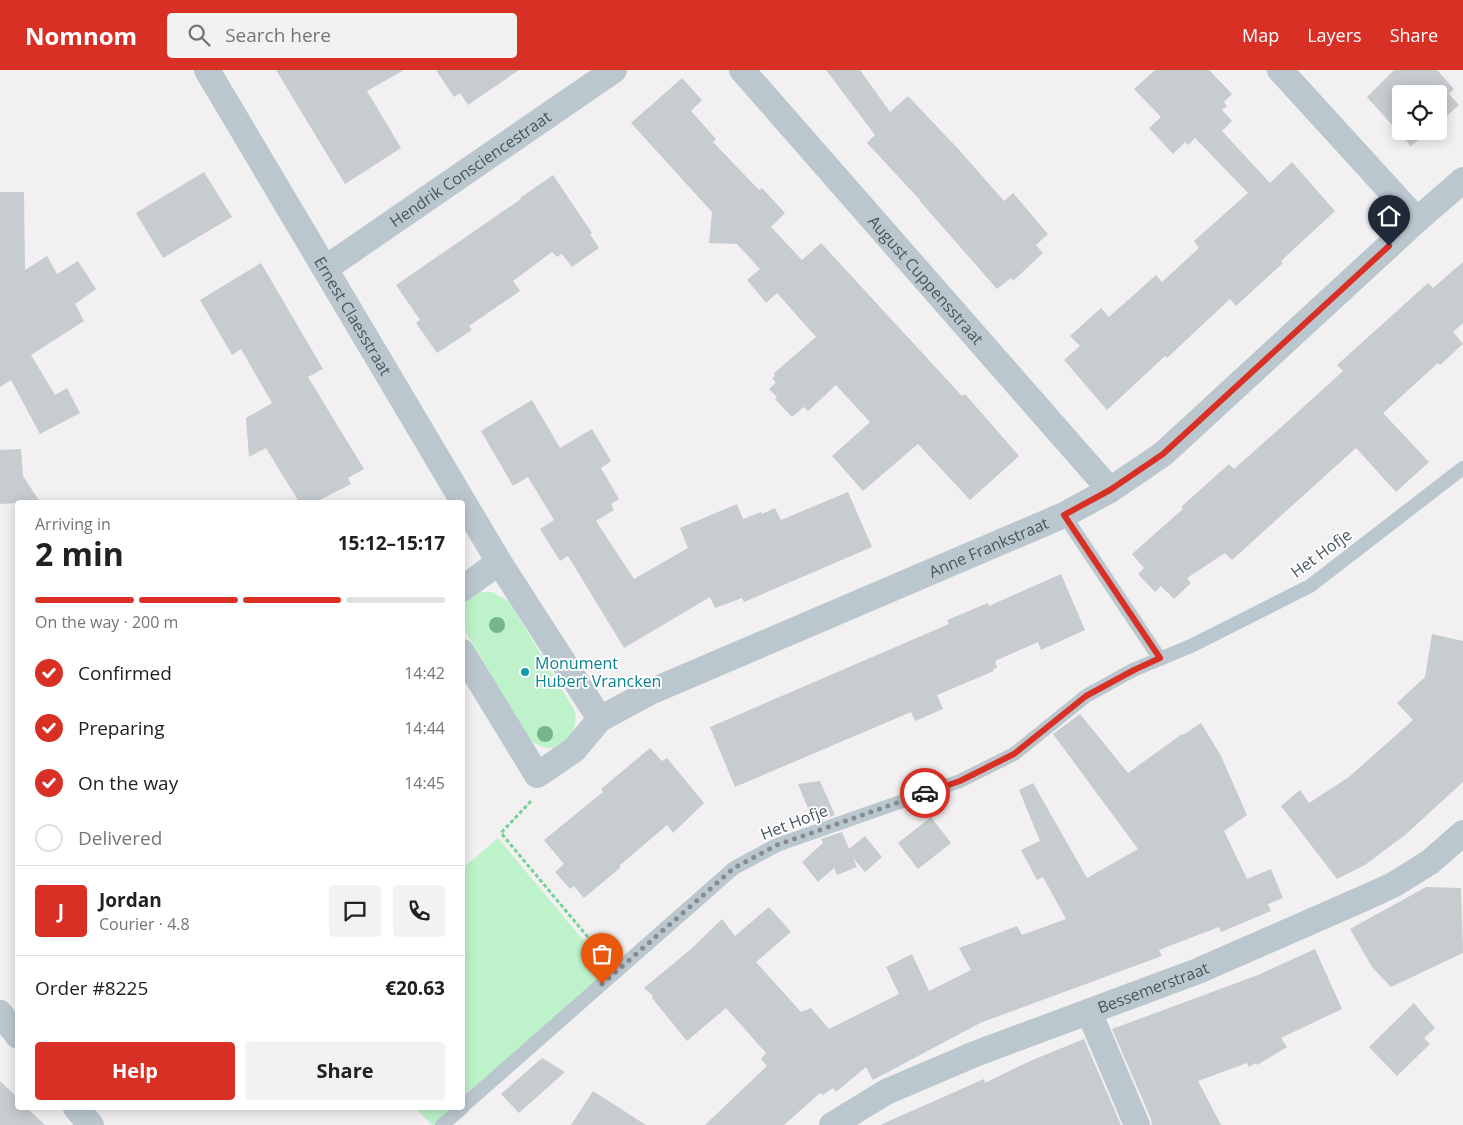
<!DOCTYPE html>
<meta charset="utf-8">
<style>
:root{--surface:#fff;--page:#f2f2f2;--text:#202124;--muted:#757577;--line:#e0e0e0;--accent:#d93025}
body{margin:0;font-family:"Open Sans",sans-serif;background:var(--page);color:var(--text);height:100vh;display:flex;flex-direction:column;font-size:19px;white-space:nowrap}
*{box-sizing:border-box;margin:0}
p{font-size:16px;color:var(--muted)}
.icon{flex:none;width:28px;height:28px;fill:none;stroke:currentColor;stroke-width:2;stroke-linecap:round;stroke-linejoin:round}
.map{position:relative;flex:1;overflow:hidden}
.side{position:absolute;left:15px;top:430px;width:450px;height:610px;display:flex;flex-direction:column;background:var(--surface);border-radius:5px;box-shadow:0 2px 12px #0003}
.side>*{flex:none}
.tools{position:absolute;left:1392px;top:15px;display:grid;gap:10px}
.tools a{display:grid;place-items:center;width:55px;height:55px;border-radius:5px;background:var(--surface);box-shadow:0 2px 12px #0003;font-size:25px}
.pin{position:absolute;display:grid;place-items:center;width:42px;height:42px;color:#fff;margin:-51px -21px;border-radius:50% 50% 50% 0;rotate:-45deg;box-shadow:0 0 5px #0007}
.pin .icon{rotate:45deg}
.courier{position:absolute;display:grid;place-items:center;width:50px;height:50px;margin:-25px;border:4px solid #d93025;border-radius:50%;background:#fff;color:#222;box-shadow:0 1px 6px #0007}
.head em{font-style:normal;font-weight:700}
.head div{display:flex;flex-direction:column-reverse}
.head{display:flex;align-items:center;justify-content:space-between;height:85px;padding:0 20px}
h1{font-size:32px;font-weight:700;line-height:38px}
.bar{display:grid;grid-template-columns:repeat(4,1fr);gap:8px 5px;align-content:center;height:60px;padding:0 20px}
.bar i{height:6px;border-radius:4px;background:var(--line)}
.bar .on{background:var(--accent)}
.bar p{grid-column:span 4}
.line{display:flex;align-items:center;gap:12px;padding:0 20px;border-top:1px solid var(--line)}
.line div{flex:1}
.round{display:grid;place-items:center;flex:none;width:52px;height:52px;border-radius:5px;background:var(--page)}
ol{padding:0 20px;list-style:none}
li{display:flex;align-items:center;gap:15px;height:55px}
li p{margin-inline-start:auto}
li .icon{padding:5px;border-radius:50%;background:var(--accent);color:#fff;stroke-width:4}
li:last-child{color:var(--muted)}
li i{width:28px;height:28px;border:2px solid var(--line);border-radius:50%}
.primary-button{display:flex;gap:10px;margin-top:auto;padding:10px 20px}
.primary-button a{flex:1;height:58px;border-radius:5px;background:var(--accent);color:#fff;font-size:20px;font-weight:700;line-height:58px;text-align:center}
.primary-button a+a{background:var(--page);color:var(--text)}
header{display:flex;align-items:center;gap:30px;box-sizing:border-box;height:70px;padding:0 25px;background:var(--accent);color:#fff}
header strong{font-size:24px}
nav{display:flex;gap:28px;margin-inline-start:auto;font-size:18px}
.search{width:350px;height:45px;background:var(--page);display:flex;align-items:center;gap:12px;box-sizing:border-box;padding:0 18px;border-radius:5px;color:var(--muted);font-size:19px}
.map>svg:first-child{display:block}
</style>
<header>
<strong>Nomnom</strong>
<div class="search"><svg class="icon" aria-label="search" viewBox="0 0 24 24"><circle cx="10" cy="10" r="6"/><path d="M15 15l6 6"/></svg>Search here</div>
<nav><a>Map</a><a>Layers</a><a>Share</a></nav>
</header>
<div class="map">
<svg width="1463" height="1055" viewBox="0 0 1463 1055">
<rect width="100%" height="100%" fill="#f3f0f1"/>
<!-- green -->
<g fill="#bdf2ca">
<path d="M480 522H492L509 531 575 641C579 671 554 690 529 669L463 557 464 535 470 527Z"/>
<polygon points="498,768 608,900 462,1030 462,799"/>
<polygon points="415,1038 454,1038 434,1055 432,1055"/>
</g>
<!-- building -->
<g fill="#c7ccd0">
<polygon points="276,0 404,0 367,21 401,78 345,114"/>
<polygon points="436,0 519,0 468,35 460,23 454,27"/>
<polygon points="826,0 860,0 890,42 908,26 961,82 1004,131 1013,123 1048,164 1036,175 1043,183 1013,211 1011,208 997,219 919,130 920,130 867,73 875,65"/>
<polygon points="1155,0 1209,0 1232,24 1224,32 1227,36 1222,40 1232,51 1222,61 1270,113 1292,92 1335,141 1281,191 1283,193 1236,236 1230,229 1167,288 1165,286 1107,340 1064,290 1080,276 1070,266 1101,238 1109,247 1156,205 1162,212 1199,178 1194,171 1248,123 1195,68 1188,75 1185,72 1173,84 1149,58 1161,47 1134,19"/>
<polygon points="1394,0 1437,0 1454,19 1449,24 1459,35 1439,53 1439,24 1401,24 1401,61 1429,61 1411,76 1367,27"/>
<polygon points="682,8 702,30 691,41 716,69 713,72 759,120 762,118 785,143 771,157 802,190 821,173 962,326 965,324 1019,386 970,430 918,374 863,421 832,386 870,352 836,315 808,341 804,337 792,347 775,329 777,327 769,319 776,313 772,308 775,306 774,303 816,267 777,223 766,233 747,210 760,199 737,174 709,173 712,142 631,53"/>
<polygon points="204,102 232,147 163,188 136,143"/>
<polygon points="553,105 592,163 590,164 599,178 572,197 562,184 557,187 552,182 513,211 520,221 469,256 472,260 437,283 416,253 420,250 396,215 521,129 520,128"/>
<polygon points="0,122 24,122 25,200 47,186 57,204 78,191 96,219 75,234 84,251 31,285 55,325 67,318 80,343 40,364 11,310 0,317"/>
<polygon points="1463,192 1463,253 1453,262 1463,274 1440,295 1438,293 1383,343 1429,392 1396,422 1356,378 1232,490 1225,483 1187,508 1191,513 1174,529 1161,516 1155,522 1138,504 1144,498 1132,484 1183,439 1181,437 1229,394 1234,399 1289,350 1343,301 1337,295 1428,213 1433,218"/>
<polygon points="261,193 323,299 308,307 364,399 348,408 351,414 316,432 299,432 266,378 249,387 246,348 272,333 241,279 232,285 200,230"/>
<polygon points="532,330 560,378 592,359 611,391 601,398 619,429 611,434 614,440 596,451 634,509 688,478 680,458 737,434 743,449 761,442 762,444 775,438 781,450 848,422 872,477 744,532 742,528 715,538 710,527 624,578 568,486 560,491 540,459 554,450 528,407 513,416 481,361"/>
<polygon points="21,379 23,406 40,432 0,434 0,380"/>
<polygon points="1061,504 1085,560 1041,580 1038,572 995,591 997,598 993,599 994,601 937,625 943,639 915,651 911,642 735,717 710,657 949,554 947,550 988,533 989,536"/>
<polygon points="1432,564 1463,571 1463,712 1405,765 1365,795 1337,809 1281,736 1300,720 1309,733 1349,707 1413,650 1397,633 1425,607"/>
<polygon points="1080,644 1128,703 1182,664 1183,665 1201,653 1221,686 1247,745 1224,761 1247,809 1271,799 1283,828 1268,834 1271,841 1221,862 1219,857 1159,880 1162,886 980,953 873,1010 866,997 836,1022 833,1018 823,1025 820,1023 784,1055 705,1055 767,996 761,989 766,983 726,938 687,971 652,928 653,926 644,918 691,879 722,849 735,866 769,837 791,862 756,892 801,942 811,938 829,959 899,924 886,897 912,884 929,921 971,900 959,878 1017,856 1022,865 1066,849 1043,807 1037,810 1021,780 1040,771 1019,720 1033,713 1087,808 1138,779 1053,664"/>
<polygon points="650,678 662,691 667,688 704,733 673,763 667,755 619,796 621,797 584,828 574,816 570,819 555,802 564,794 544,770 603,722 601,719"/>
<polygon points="820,711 835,745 814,753 798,714"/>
<polygon points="931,747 951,773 918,799 898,773"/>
<polygon points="842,762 849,779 865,766 882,787 865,802 853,788 857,797 837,805 834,798 818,812 802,792 823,773 821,769"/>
<polygon points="1426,817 1461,818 1463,883 1391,917 1372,897 1350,859"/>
<polygon points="1315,879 1342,939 1281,968 1287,977 1257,995 1256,993 1249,997 1247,993 1198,1011 1221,1055 1152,1055 1151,1049 1112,959 1258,905"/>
<polygon points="1414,933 1435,958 1424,968 1430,974 1397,1006 1369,977"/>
<polygon points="1084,969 1121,1055 880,1055 984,1009 985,1013 1030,991"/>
<polygon points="542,988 565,1002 519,1043 501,1024"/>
<polygon points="0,1011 18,1028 18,1038 27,1038 45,1055 0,1055"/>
<polygon points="593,1021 646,1055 571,1055"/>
</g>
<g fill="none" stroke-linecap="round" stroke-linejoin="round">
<!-- path -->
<polyline stroke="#72d396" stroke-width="3" stroke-dasharray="4 2.5" stroke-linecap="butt" points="531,731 501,763 602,884"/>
<!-- service -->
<g stroke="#bbc7ce" stroke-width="14">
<polyline points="1064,445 1160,589"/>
<polyline points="462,1037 734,798 777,775 960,711 1014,684 1086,626 1133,600 1191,576 1310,516 1463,398"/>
<polyline points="442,1055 462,1038"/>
</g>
<!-- minor -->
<g stroke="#bbc7ce" stroke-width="26">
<path id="s1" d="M207 0 499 492 600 649 574 680 537 705 462 582"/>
<path id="s2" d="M742 0 1110 420"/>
<polyline points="1280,0 1417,150"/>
<path id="s3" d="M326 198 614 0"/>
<polyline points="462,519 499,492"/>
<path id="s4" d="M600 649 650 622 1064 445 1110 420 1163 384 1417 150 1463 110"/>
<polyline points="1089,942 1137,1055"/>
<polyline points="0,943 18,966"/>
<polyline points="76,1038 91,1055"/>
<path id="s5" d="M832 1055 886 1022 975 984 1198 901 1360 830 1393 815 1430 792 1463 763"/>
</g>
</g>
<!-- trees -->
<g fill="#77b68d">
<circle cx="497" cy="555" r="8"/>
<circle cx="545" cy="664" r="8"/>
</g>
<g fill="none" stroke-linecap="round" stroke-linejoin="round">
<!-- done -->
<polyline stroke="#838d92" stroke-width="5" stroke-dasharray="0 9" points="602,914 734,798 777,775 925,723"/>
<!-- route -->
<polyline stroke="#d93025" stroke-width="6" points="925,723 960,711 1014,684 1086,626 1134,600 1160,588 1064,445 1110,420 1163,384 1389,176"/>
</g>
<!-- markers -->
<circle fill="#0f9aa8" stroke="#fff" stroke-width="2" cx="525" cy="602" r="5"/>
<g text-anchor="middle" stroke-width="4" stroke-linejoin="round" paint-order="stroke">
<!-- street labels -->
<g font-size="16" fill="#47575f" stroke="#fff">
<text dy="6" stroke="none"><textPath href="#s3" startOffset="175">Hendrik Consciencestraat</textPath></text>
<text dy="6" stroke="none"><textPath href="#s2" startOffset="279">August Cuppensstraat</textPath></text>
<text dy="6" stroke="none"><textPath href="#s1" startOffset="286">Ernest Claesstraat</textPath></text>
<text dy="6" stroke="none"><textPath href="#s4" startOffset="425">Anne Frankstraat</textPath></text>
<text transform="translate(1321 483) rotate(-36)" y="6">Het Hofje</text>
<text transform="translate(794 752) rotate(-21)" y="6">Het Hofje</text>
<text dy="6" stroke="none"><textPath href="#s5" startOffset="350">Bessemerstraat</textPath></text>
</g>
<!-- culture labels -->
<g font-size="16" fill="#0d838f" stroke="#fff" text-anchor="start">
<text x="535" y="599">Monument<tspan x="535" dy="18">Hubert Vrancken</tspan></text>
</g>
</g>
</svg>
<div class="tools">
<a><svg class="icon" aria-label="locate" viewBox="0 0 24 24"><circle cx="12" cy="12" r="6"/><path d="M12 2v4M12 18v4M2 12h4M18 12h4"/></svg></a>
</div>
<div class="pin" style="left:602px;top:914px;background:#ea580c"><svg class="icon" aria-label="bag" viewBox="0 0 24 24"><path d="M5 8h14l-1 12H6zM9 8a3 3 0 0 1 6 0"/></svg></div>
<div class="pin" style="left:1389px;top:176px;background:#1f2937"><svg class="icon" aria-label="home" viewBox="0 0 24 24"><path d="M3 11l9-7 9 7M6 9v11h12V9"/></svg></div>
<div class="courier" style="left:925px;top:723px"><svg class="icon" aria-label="car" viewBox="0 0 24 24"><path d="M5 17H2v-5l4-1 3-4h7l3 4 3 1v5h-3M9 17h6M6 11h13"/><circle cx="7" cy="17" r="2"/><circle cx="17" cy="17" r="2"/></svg></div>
<section class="side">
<div class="head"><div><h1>2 min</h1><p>Arriving in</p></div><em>15:12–15:17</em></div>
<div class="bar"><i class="on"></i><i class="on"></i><i class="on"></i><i></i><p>On the way · 200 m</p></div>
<ol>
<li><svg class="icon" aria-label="check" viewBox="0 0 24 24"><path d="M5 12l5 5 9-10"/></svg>Confirmed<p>14:42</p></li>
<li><svg class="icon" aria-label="check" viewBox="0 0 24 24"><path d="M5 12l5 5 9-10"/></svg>Preparing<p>14:44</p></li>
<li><svg class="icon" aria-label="check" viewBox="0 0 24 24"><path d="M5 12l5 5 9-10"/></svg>On the way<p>14:45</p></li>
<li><i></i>Delivered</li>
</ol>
<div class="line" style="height:90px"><b class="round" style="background:var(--accent);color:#fff">J</b><div><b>Jordan</b><p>Courier · 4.8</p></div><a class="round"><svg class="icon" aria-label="chat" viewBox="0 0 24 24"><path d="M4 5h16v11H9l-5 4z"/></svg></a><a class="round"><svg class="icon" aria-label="phone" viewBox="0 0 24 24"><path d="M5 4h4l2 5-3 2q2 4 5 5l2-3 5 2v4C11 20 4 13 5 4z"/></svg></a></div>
<div class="line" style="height:65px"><div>Order #8225</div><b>€20.63</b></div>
<div class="primary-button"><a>Help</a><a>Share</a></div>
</section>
</div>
